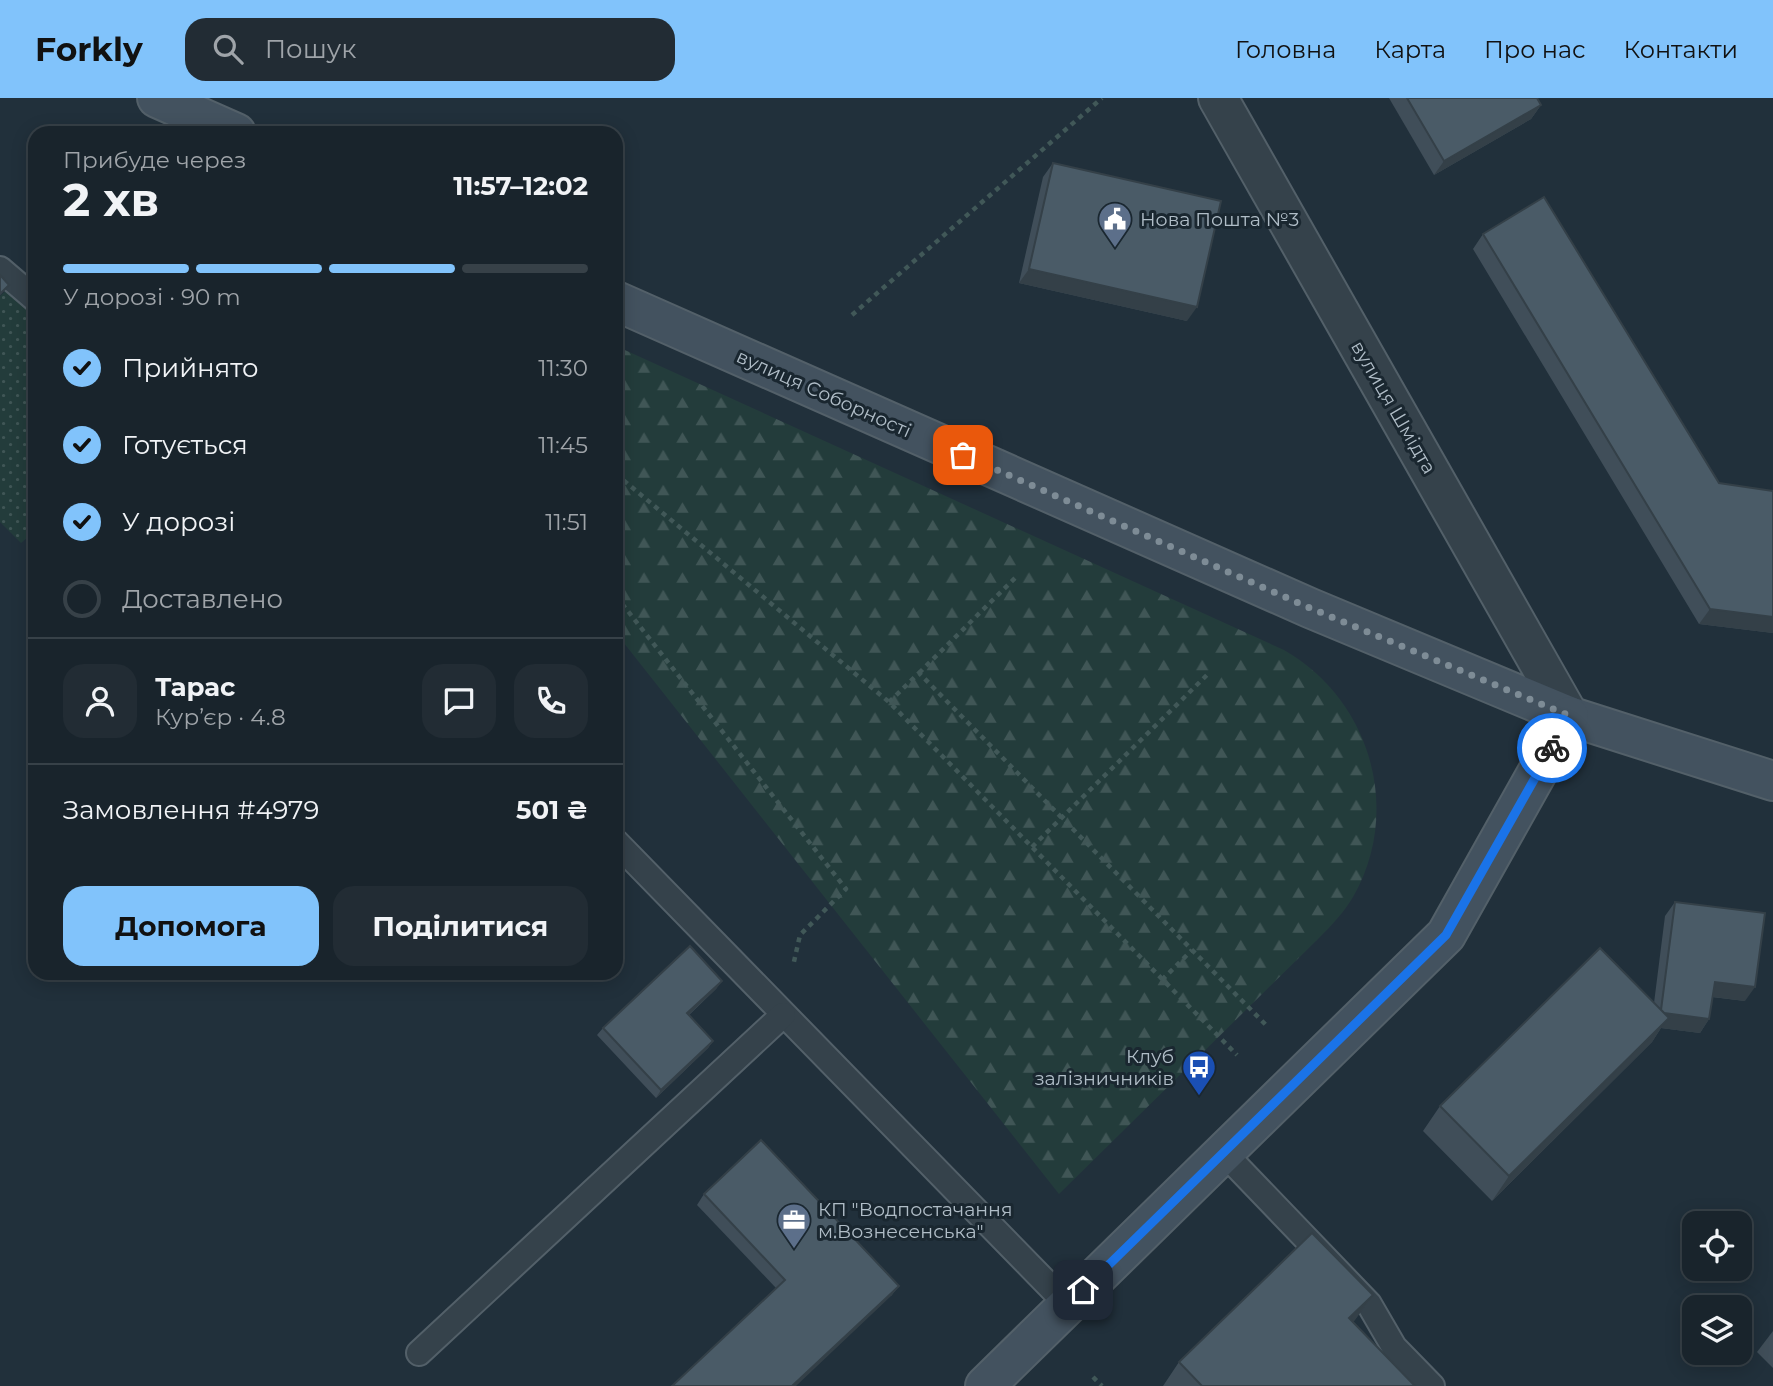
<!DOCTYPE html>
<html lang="uk">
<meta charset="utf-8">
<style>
:root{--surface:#19242c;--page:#222c34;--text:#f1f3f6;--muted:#9fa4a9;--line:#374148;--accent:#81c3fb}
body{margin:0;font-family:Montserrat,sans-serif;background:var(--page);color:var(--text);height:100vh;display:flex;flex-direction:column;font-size:26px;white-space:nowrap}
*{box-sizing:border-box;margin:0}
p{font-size:23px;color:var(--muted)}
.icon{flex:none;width:38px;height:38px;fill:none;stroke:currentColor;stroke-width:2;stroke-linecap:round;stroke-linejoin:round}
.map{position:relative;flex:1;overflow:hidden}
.side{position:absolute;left:28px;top:28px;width:595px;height:854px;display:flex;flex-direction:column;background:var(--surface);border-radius:21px;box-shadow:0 4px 18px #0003,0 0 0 2px var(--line)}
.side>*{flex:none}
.fabs{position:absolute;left:1682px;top:1113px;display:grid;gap:14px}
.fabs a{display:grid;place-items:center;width:70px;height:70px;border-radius:14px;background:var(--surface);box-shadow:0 4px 18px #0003,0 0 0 2px var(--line);font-size:35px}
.pin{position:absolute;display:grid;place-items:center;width:60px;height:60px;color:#fff;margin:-30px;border-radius:14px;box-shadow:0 4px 10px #0006}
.courier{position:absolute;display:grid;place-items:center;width:70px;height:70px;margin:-35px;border:5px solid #1a73e8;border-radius:50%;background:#fff;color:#222;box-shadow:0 2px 9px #0007}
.overview em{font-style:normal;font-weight:700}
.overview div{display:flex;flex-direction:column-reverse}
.overview{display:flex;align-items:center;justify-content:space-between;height:119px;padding:0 35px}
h1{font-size:46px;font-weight:700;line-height:52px}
.bar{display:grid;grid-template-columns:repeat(4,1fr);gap:10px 7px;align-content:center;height:84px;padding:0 35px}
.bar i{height:9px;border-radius:5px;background:var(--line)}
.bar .current{background:var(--accent)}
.bar p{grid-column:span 4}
.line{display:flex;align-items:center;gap:18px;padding:0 35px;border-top:2px solid var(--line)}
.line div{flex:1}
.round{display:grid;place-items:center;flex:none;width:74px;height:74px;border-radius:21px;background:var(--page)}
ol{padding:0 35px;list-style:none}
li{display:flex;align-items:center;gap:21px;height:77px}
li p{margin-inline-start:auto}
li .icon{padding:7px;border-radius:50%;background:var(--accent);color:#111;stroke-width:4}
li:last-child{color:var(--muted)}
li i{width:38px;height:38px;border:4px solid var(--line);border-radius:50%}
.cta{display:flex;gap:14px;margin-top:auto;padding:14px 35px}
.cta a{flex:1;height:80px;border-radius:21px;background:var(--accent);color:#111;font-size:28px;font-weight:700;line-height:80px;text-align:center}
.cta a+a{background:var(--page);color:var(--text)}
header{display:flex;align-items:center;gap:42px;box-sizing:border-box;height:98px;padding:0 35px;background:var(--accent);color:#111}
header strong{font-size:33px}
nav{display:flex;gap:38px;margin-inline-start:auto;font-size:24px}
.search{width:490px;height:63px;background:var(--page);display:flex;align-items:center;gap:18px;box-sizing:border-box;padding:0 24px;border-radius:21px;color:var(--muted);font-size:26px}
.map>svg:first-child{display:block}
</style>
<header>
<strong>Forkly</strong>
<div class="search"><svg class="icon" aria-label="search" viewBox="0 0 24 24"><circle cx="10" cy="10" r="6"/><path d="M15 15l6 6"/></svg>Пошук</div>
<nav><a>Головна</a><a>Карта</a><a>Про нас</a><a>Контакти</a></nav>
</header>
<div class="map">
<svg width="1773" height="1288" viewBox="0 0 1773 1288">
<defs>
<pattern id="grass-dots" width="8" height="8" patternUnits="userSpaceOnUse" patternTransform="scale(1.75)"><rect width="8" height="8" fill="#233c3b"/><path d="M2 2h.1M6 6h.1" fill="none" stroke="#405656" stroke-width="1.8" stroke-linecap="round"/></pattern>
<pattern id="forest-firs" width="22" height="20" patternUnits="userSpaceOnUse" patternTransform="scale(1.75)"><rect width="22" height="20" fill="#233c3b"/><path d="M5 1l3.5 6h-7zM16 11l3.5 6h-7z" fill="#405656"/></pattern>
</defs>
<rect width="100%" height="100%" fill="#21303b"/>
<!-- grass -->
<polygon fill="url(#grass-dots)" points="35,168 35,433 21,445 0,424 0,198"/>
<!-- forest -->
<path fill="url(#forest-firs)" d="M616 248 1284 552C1370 601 1403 712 1353 799 1344 814 1332 827 1319 840L1059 1096 616 535Z"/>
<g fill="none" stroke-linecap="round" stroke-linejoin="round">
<!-- service casing -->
<g stroke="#536069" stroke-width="28">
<g id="service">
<polyline points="0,171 35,201"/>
<polyline points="616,744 1068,1207"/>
<polyline points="1223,1054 1369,1206 1394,1249 1432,1288"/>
<polyline points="419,1255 783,917"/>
</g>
</g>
<!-- minor casing -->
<g stroke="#536069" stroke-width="42">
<polyline id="minor" points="1218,0 1569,618"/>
</g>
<!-- secondary casing -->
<g stroke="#536069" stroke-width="42">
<g id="secondary">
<polyline points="157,0 236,35"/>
<polyline points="616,203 1310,510 1569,618 1773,683"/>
<polyline points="985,1288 1446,837 1569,618"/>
</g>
</g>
<!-- path -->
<g stroke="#415858" stroke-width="4.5" stroke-dasharray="5 5" stroke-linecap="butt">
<polyline points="852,217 1102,0"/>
<polyline points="616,376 889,604 1237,957"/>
<polyline points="616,498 846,791 800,837 793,868"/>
<polyline points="919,575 1016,479"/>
<polyline points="889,604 919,575 1266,927"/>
<polyline points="1032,749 1210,574"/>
<polyline points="1162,882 1192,852"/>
<polyline points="1093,1279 1102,1288"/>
</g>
<!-- service -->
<use href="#service" stroke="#35424b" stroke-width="24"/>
<!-- minor -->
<use href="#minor" stroke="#35424b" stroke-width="38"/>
<!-- secondary -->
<use href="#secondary" stroke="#43525f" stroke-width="38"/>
</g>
<!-- wall -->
<g fill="#404e59">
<polygon points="1389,0 1537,0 1541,7 1531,21 1434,77"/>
<polygon points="1053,65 1187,223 1019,185 1043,79"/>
<polygon points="1483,136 1719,385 1773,393 1773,535 1699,526 1473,151"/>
<polygon points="1675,804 1745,903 1712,899 1709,921 1700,935 1661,930 1652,944 1492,1103 1423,1033 1440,1008 1654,905 1665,818"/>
<polygon points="717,890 689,917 713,943 708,950 656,1000 597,937 603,930"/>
<polygon points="704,1096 899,1188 891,1198 776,1190 697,1107"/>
<polygon points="1373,1197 1353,1224 1415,1288 1163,1288 1179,1264"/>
<polygon points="1773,1233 1773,1270 1757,1254"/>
</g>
<!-- shaded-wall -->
<g fill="#344048">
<polygon points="1541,7 1531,21 1434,77 1444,63"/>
<polygon points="1029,171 1197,209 1187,223 1019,185"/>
<polygon points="1710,511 1773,519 1773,535 1699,526"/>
<polygon points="722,883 717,890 682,923 687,915"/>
<polygon points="1715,884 1755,889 1745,903 1705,898"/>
<polygon points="1661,915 1709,921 1700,935 1661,930 1652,944 1492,1103 1509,1078"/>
<polygon points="713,943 708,950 656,1000 661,992"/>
<polygon points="899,1188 891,1198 796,1288 792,1288"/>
<polygon points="1373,1197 1355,1222 1332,1244 1349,1220"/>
</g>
<!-- building -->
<g fill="#4a5b67" stroke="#344048" stroke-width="2">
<polygon points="1407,0 1537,0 1541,7 1444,63"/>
<polygon points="1053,65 1221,103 1197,209 1029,171"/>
<polygon points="1544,99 1719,385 1773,393 1773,519 1710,511 1483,136"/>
<polygon points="0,177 9,187 0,196"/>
<polygon points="1675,804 1765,815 1755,889 1715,884 1709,921 1664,915 1661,912"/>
<polygon points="690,848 722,883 687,915 713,943 661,992 603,930"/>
<polygon points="1600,850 1669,920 1509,1078 1440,1008"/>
<polygon points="761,1042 899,1188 792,1288 672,1288 785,1182 704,1096"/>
<polygon points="1312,1135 1373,1197 1349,1220 1415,1288 1202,1288 1179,1264"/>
</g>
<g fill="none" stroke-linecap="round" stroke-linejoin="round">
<!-- done -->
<polyline stroke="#7e8c96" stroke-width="7" stroke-dasharray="0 12.6" points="963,357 1310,510 1570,618 1552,650"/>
<!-- route -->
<polyline stroke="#1a73e8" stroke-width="9" points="1083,1192 1446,837 1552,650"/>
</g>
<!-- icons -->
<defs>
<g id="civic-pin" transform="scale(1.75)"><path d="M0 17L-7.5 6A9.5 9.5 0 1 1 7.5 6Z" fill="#5c6f8a" stroke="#1a2730"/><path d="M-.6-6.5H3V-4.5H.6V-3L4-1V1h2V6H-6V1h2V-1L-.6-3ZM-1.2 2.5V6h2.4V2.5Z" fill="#fff"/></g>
<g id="bus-pin" transform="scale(1.75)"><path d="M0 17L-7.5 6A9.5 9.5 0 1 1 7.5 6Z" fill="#1a4fb4" stroke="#1a2730"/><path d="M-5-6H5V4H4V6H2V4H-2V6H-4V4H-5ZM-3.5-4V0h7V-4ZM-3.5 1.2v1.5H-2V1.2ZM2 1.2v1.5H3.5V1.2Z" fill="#fff"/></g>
<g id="office-pin" transform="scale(1.75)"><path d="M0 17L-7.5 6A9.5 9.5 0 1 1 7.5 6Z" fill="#5c6f8a" stroke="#1a2730"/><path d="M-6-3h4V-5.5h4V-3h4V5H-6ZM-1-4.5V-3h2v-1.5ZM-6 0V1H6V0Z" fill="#fff"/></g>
</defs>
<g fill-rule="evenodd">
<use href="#civic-pin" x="1115" y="121"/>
<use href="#bus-pin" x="1199" y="969"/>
<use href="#office-pin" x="794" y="1122"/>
</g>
<g text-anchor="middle" stroke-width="6" stroke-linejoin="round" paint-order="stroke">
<!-- poi labels -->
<g font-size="19" fill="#b0bdc7" stroke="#1a2730" text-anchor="start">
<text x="1140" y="128">Нова Пошта №3</text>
<text x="1174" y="965" text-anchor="end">Клуб<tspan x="1174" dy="22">залізничників</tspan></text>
<text x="818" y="1118">КП "Водпостачання<tspan x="818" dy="22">м.Вознесенська"</tspan></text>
</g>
<!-- street labels -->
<g font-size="19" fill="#b0bdc7" stroke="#1a2730">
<text transform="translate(824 295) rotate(24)" y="7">вулиця Соборності</text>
<text transform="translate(1394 309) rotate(60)" y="7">вулиця Шмідта</text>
</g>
</g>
</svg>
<div class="fabs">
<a><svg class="icon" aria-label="locate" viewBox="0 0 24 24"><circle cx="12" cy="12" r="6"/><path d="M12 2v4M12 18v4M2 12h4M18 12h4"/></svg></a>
<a><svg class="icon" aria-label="layers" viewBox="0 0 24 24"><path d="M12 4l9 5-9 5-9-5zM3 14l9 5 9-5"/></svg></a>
</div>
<div class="pin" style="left:963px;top:357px;background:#ea580c"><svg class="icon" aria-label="bag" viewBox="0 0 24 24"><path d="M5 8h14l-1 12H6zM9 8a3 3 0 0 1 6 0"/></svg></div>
<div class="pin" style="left:1083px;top:1192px;background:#1f2937"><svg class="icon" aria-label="home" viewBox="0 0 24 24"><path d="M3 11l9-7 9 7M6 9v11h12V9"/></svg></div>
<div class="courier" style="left:1552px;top:650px"><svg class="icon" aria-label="bike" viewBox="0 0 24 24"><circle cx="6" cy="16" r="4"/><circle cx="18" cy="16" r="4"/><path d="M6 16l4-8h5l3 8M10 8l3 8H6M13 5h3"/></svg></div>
<section class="side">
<div class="overview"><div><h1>2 хв</h1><p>Прибуде через</p></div><em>11:57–12:02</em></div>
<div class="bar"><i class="current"></i><i class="current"></i><i class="current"></i><i></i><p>У дорозі · 90 m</p></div>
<ol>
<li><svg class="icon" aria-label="check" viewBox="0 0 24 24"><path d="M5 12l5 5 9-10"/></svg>Прийнято<p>11:30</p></li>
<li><svg class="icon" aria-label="check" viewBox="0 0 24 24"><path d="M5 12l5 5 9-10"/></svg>Готується<p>11:45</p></li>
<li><svg class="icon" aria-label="check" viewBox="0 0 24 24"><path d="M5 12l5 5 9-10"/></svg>У дорозі<p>11:51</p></li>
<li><i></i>Доставлено</li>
</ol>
<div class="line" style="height:126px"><a class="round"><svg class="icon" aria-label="person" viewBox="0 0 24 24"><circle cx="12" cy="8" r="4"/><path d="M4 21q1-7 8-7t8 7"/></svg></a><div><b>Тарас</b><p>Кур’єр · 4.8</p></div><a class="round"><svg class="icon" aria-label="chat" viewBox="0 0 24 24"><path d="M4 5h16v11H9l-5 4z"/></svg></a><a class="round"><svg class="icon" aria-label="phone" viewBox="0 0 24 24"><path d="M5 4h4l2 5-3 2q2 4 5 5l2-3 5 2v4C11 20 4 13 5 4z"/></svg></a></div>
<div class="line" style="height:91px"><div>Замовлення #4979</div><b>501 ₴</b></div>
<div class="cta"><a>Допомога</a><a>Поділитися</a></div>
</section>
</div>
